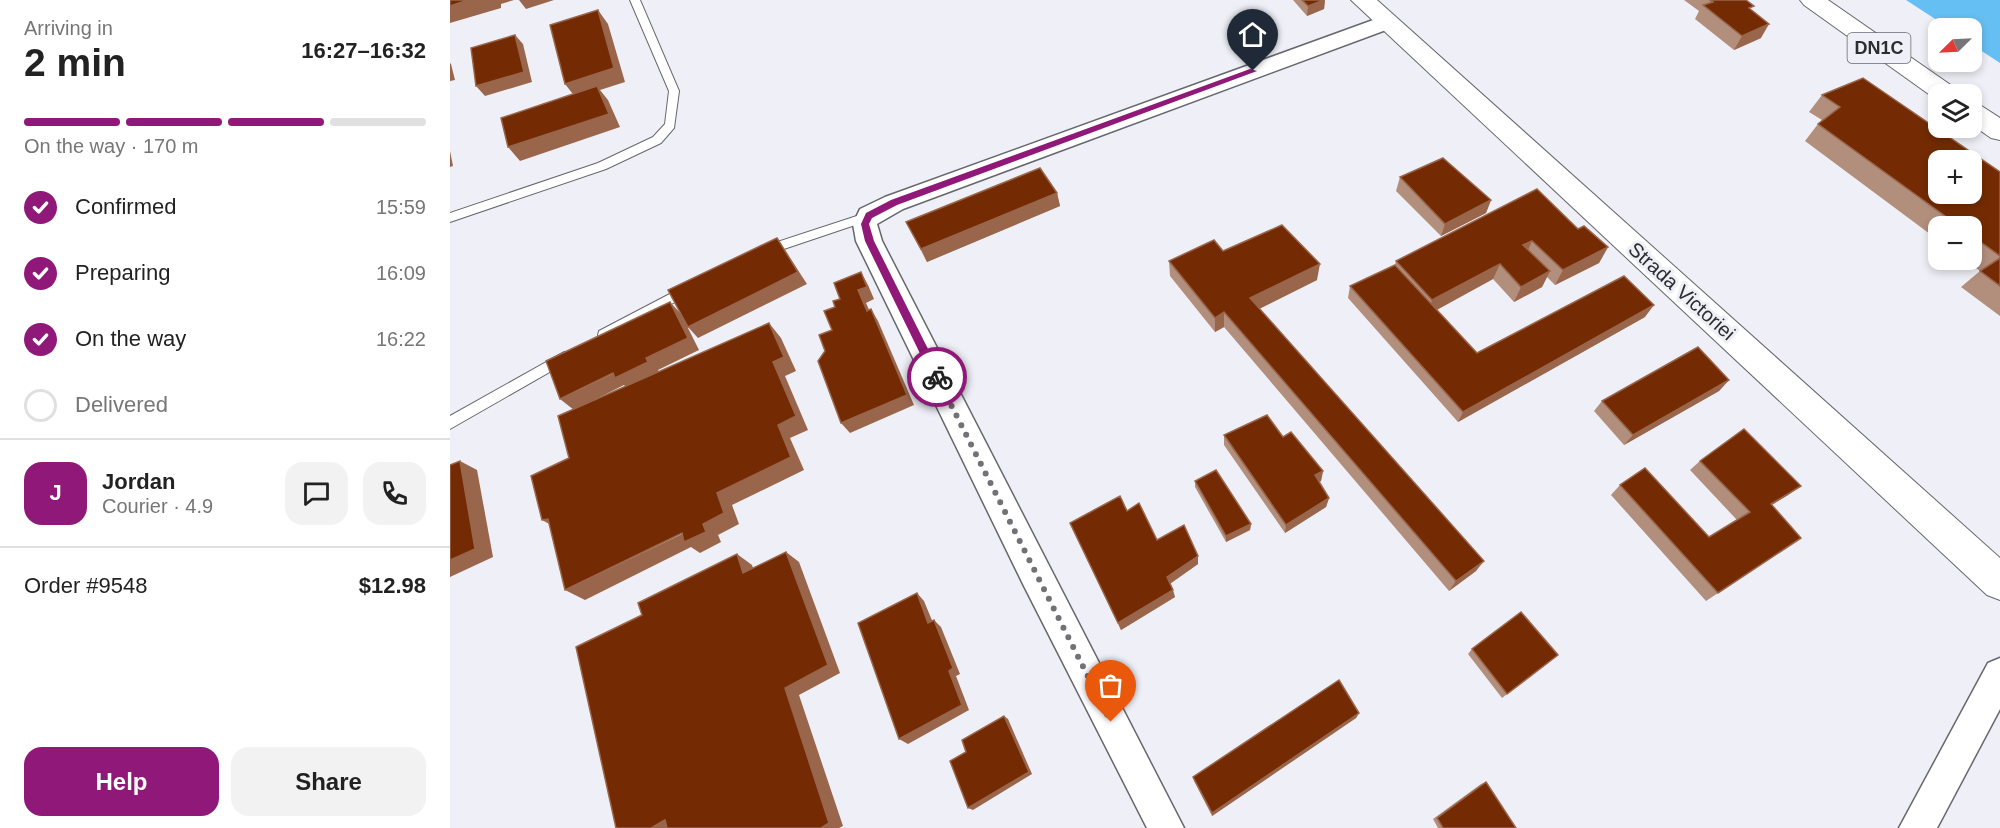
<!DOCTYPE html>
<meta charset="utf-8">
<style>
:root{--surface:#fff;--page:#f2f2f2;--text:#222;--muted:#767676;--line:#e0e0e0;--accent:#8f1878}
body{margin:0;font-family:Arial,sans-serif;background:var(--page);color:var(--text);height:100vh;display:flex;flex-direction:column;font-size:22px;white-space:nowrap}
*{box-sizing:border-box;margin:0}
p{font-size:20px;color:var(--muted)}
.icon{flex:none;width:33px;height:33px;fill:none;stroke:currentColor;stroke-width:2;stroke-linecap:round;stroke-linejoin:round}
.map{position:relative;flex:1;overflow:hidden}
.side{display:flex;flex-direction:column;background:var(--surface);width:450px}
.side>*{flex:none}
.needle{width:39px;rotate:246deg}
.controls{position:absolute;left:1478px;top:18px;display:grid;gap:12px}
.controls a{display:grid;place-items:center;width:54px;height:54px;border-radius:12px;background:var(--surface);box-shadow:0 3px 9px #0003;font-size:30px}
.pin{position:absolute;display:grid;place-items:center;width:51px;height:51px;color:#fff;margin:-62px -26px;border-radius:50% 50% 50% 0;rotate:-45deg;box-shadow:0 0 6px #0007}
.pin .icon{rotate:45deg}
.courier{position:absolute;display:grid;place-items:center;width:60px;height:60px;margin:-30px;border:4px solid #8f1878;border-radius:50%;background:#fff;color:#222;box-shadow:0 2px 8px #0007}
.overview em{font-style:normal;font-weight:800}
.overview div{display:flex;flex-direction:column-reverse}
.overview{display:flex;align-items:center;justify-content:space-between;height:102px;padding:0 24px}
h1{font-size:39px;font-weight:800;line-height:45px}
.bar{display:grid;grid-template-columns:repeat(4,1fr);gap:9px 6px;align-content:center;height:72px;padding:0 24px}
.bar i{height:8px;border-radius:4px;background:var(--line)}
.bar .current{background:var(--accent)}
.bar p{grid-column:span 4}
.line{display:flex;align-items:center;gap:15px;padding:0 24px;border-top:2px solid var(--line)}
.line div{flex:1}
.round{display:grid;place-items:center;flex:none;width:63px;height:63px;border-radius:18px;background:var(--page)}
ol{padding:0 24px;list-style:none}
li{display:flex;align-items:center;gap:18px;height:66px}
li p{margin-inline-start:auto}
li .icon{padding:6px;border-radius:50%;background:var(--accent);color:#fff;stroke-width:4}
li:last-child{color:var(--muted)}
li i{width:33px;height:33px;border:3px solid var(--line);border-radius:50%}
.cta{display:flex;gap:12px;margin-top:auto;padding:12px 24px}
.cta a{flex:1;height:69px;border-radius:18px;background:var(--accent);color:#fff;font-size:24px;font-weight:800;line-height:69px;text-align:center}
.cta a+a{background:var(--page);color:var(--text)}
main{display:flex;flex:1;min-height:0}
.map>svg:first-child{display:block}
</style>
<main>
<section class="side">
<div class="overview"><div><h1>2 min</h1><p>Arriving in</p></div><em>16:27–16:32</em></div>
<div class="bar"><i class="current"></i><i class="current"></i><i class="current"></i><i></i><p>On the way · 170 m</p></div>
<ol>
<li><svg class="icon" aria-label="check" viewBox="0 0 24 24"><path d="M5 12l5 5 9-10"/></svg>Confirmed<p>15:59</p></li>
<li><svg class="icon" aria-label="check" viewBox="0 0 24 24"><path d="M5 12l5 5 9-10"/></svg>Preparing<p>16:09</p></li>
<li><svg class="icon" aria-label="check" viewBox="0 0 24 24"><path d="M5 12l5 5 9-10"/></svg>On the way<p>16:22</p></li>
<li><i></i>Delivered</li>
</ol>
<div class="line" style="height:108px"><b class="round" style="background:var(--accent);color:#fff">J</b><div><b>Jordan</b><p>Courier · 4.9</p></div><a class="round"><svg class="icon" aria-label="chat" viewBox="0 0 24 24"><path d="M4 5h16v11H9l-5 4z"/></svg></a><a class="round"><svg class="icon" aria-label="phone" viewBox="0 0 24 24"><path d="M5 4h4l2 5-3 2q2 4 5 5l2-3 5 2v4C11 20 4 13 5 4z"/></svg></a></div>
<div class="line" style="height:78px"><div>Order #9548</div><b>$12.98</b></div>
<div class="cta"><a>Help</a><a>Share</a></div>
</section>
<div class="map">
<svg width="1550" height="828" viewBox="0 0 1550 828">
<rect width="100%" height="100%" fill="#eff0f7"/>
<!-- water -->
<polygon fill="#66bff2" points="1456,0 1550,0 1550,63 1521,44 1521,28 1499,28"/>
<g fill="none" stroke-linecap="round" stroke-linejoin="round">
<!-- service casing -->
<g stroke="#67676d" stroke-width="2">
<g id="service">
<polygon points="180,0 190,0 229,91 224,128 211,143 156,169 0,222 0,213 148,163 203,137 215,124 219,91"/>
<polygon points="419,212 423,213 425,216 423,219 316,255 310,250 312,247"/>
<polygon points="237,285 243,290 241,293 159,339 149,339 148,335 149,331"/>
<polygon points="114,352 119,353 120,357 119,361 0,429 0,416"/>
</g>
</g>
<!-- minor casing -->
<g stroke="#67676d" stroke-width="3">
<g id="minor">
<polygon points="937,15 944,17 947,22 944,27 453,209 427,224 432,241 734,828 697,828 573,584 406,241 403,224 410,209 435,197"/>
<polygon points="1550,658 1550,709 1487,828 1449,828 1538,663"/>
</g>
</g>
<!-- tertiary casing -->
<g stroke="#67676d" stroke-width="2">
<polygon id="tertiary" points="901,0 927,0 1550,558 1550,600 1537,595"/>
</g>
<!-- primary casing -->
<g stroke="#67676d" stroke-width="2">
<g id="primary">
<polygon points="1350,0 1378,0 1505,88 1509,94 1488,94 1487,100 1354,5"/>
<polygon points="1521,102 1530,105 1550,118 1550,140 1541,138 1521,124"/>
</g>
</g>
<!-- service -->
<use href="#service" fill="#fff" fill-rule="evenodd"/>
<!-- minor -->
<use href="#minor" fill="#fff" fill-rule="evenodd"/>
<!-- tertiary -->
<use href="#tertiary" fill="#fff" fill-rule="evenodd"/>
<!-- primary -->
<use href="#primary" fill="#fff" fill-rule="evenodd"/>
</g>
<!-- wall -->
<g fill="#b28e7d">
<polygon points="843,0 875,0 874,9 857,16"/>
<polygon points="1234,0 1296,0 1301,10 1311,38 1284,50 1245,19 1249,11"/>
<polygon points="1372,95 1550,172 1550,316 1511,287 1530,271 1515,260 1521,260 1521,226 1488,226 1488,240 1355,141 1368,124 1372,120 1359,112"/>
<polygon points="950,177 1041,200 1036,213 991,236 946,191"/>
<polygon points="607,193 610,206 477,262 456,222"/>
<polygon points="1128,229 1158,247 1149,263 1105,285 1097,277 1092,287 1064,302 1043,279 987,310 1027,353 1195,317 1008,422 898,298 900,286 945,265 946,261"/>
<polygon points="773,251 867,280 809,309 1026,571 999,591 774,327 765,332 720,276 719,261"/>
<polygon points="1279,380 1269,391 1174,445 1144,411 1152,401"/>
<polygon points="774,435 873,471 871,481 869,482 879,498 876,507 835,533 774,445"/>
<polygon points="1250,461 1351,486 1338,495 1322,505 1351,538 1256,601 1161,495 1170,485 1259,537 1287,520 1240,470"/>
<polygon points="745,481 801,524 800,530 776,542 745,487"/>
<polygon points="677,511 707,540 748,564 720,584 725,597 671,630 620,523"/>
<polygon points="1022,649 1108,655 1052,698 1018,654"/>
<polygon points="909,713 906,718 762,816 744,781 743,777"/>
<polygon points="1036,782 1066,828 988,828 983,819 1031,784"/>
</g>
<!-- shaded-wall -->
<g fill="#99664c">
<polygon points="18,0 64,0 51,4 51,8 0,23 0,6"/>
<polygon points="69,0 104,0 76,9"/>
<polygon points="875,0 874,9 857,16 858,6"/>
<polygon points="148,10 158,24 175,82 150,90 158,100 170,127 70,161 58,147 126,98 115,84"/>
<polygon points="1319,24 1311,38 1284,50 1292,36"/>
<polygon points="65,35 73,44 82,82 35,96 26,86"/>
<polygon points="0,63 1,64 5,80 0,81"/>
<polygon points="0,151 3,166 0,167"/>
<polygon points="607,193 610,206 477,262 471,249"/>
<polygon points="1041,200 1036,213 991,236 995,224"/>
<polygon points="327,238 357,284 248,338 238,327"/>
<polygon points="1082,241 1075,257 1073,245"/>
<polygon points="1158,247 1149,263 1105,285 1113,270"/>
<polygon points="870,264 867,280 799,314 800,298"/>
<polygon points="1050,264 1043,279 977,315 982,300"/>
<polygon points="1100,271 1092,287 1064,302 1071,287"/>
<polygon points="411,272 418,285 424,299 416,303 425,323 417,311 408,290"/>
<polygon points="220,302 231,314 249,350 208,370 210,374 178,389 174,385 124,410 110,399 196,358"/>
<polygon points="1204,305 1195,317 1008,422 1013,412"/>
<polygon points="421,309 428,321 464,405 400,433 391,423"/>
<polygon points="774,312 774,327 765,332 765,318"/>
<polygon points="319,323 331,338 346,371 335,376 358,430 340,438 354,470 282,505 289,524 268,535 271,542 250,553 241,547 135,600 115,590 253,524 267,493 328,425 323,362"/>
<polygon points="1279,380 1269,391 1174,445 1183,435"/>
<polygon points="10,461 27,470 43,557 0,577 0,560"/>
<polygon points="873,471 871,481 863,485 865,475"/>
<polygon points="1351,486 1338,495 1308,513 1321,504"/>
<polygon points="879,498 876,507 835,533 836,525"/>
<polygon points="98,519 112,531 92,520"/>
<polygon points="801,524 800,530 776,542 776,536"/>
<polygon points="336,552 349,562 390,673 349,695 393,826 389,828 371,828 335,688"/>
<polygon points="287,554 302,565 308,583 293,573"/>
<polygon points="748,556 748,564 718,585 717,577"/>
<polygon points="1034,561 1026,571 999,591 1006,581"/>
<polygon points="723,590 725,597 671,630 668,623"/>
<polygon points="467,593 474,601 486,630 478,623"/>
<polygon points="484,620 491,627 510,674 506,676 519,710 458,744 449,739 499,671"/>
<polygon points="909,713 906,718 762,816 762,813"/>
<polygon points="554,716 558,719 582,774 523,810 518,808"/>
<polygon points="215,820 226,828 201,828"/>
</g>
<!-- building -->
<g fill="#742b03" stroke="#99664c" stroke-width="1.5" fill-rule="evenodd">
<polygon points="0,0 18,0 0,6"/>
<polygon points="852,0 874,0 858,6"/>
<polygon points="1260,0 1296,0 1304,6 1299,8 1319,24 1292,36 1253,5 1263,2"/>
<polygon points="148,10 164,68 115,84 100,25"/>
<polygon points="65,35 74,72 26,86 21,48"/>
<path d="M1413 78 1550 172V256L1521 235V226H1509L1368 124 1390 107 1372 95ZM1488 160H1521V194H1488Z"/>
<polygon points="147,86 159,114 58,147 51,118"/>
<polygon points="993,158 1041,200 995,224 950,177"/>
<polygon points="590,168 607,193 471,249 456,222"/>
<polygon points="1087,189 1128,229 1134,226 1158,247 1113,270 1082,241 1073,245 1100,271 1071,287 1050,264 982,300 946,261"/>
<polygon points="832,225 870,264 800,298 1034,561 1006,581 774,312 765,318 719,261 764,240 773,251"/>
<polygon points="327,238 348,272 238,327 218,290"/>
<polygon points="1550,258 1550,286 1530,271"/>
<polygon points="945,265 1027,353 1174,276 1204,305 1013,412 900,286"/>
<polygon points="411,272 417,287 408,290 417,311 421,309 457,395 391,423 368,361 375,351 369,335 382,330 374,311 385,307 383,301 390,299 384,283"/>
<polygon points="220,302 238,338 196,358 198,362 165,378 163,373 110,399 96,361"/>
<polygon points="319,323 334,357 323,362 346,416 328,425 341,457 267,493 274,513 253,524 256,532 234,542 232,533 115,590 98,519 92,520 81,476 119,458 108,416"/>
<polygon points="1248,347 1279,380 1183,435 1152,401"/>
<polygon points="817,415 833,437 841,432 873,471 865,475 879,498 836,525 774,435"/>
<polygon points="1294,429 1351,486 1321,504 1351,538 1268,593 1170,485 1195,468 1259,537 1300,512 1250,461"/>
<polygon points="10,461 25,549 0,560 0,465"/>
<polygon points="766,470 801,524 776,536 745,481"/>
<polygon points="670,496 677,511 689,503 707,540 734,525 748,556 717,577 723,590 668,623 620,523"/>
<polygon points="336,552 378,665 335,688 379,823 371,828 217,828 215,820 201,828 166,828 126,647 192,615 188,603 287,554 293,573"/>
<polygon points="467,593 478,623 484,620 503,668 499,671 512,705 449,739 408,623"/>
<polygon points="1071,612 1108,655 1057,694 1022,649"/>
<polygon points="889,680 909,713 762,813 743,777"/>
<polygon points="554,716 579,772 518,808 500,761 516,752 512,740"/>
<polygon points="1036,782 1066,828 993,828 987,818"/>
</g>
<!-- route -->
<polygon fill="#8f1878" points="800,69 807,71 447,205 422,218 419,224 424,241 492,377 490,380 483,380 415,241 411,224 416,213 441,200"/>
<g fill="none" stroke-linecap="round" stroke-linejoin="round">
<!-- done -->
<polyline stroke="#717176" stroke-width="6" stroke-dasharray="0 10.8" points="487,377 661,722"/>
</g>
<g text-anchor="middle" stroke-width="6" stroke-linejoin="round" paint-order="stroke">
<!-- shield labels -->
<rect fill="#eff0f7" stroke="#67686c" stroke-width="1.5" x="1397.5" y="33" width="63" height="30" rx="4.5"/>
<g font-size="18" font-weight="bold" fill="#2d2d30">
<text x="1429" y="54">DN1C</text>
</g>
<!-- street labels -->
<g font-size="20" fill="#2d2d30" stroke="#eff0f7">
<text transform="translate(1232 291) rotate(42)" y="7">Strada Victoriei</text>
</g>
</g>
</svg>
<div class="controls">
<a><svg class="needle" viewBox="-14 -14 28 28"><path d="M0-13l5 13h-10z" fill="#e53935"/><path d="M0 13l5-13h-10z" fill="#767676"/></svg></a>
<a><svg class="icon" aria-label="layers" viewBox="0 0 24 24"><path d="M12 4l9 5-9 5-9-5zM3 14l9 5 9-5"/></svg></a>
<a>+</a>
<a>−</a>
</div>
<div class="pin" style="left:661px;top:722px;background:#ea580c"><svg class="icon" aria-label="bag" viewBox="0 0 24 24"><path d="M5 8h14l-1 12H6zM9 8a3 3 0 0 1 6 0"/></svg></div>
<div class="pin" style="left:803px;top:71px;background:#1f2937"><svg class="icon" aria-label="home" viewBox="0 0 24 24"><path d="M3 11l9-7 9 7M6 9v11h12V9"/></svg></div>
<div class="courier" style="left:487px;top:377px"><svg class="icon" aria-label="bike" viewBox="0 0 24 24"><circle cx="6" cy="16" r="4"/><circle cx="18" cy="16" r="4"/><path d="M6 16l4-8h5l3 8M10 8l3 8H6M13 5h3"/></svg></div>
</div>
</main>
